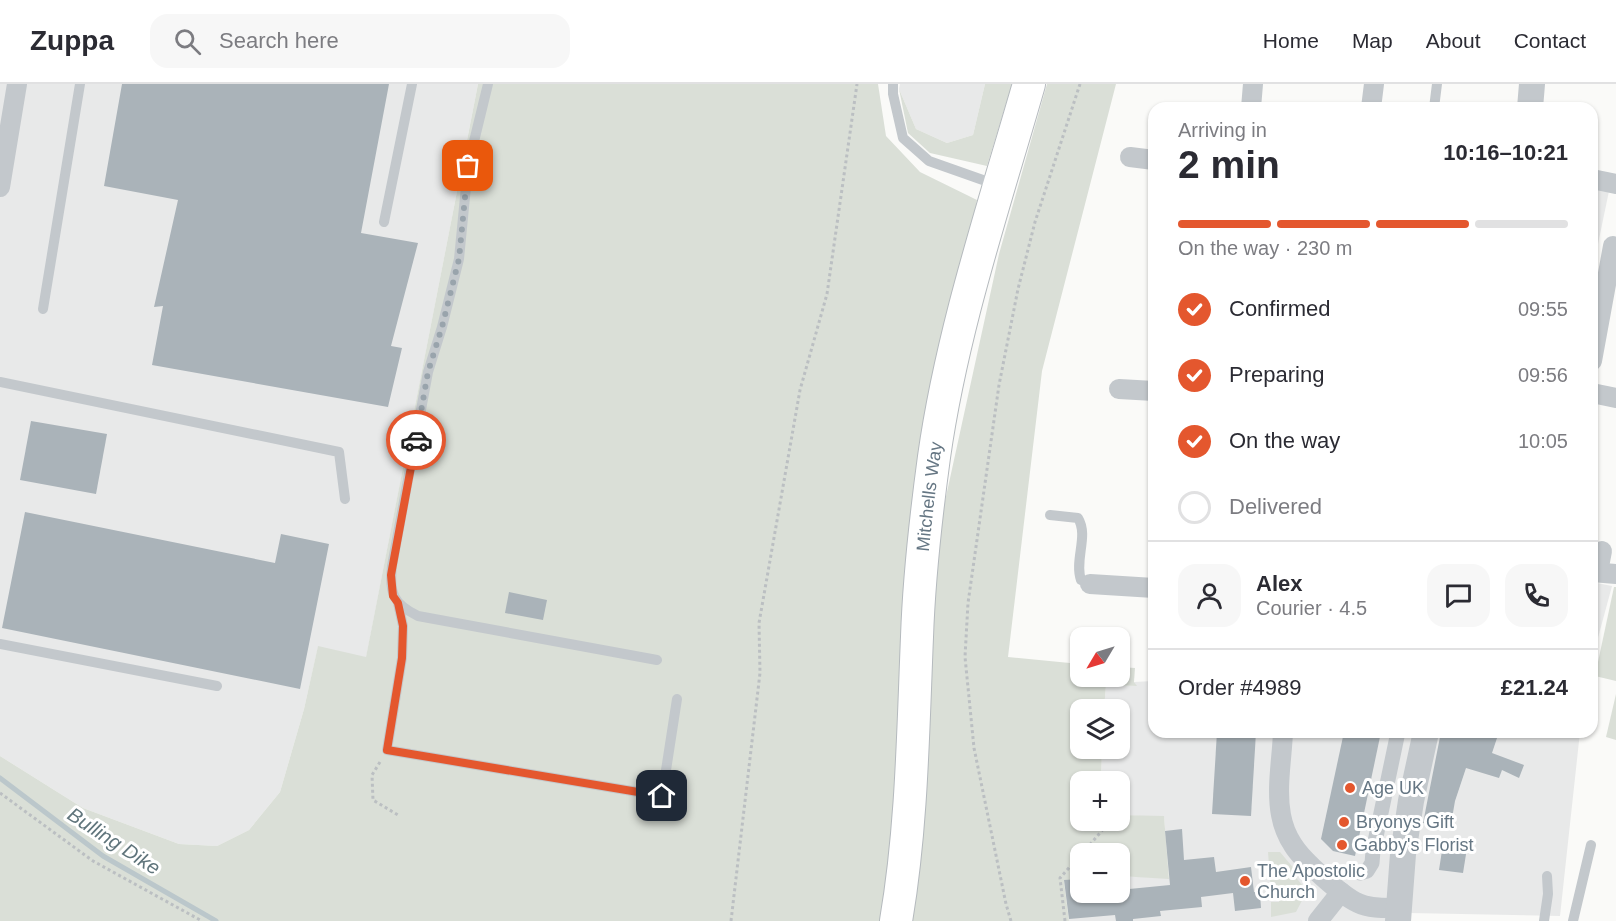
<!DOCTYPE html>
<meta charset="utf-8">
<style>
:root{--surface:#fff;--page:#f7f7f7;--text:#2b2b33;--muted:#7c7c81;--line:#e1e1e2;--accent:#e4572e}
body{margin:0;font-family:Arial,sans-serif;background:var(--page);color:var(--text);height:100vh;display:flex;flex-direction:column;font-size:22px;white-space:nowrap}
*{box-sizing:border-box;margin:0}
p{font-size:20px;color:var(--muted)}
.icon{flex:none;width:33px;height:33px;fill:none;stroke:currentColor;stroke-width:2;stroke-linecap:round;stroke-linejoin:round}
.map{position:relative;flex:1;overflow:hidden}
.drawer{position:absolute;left:1148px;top:18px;width:450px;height:636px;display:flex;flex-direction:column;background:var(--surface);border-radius:18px;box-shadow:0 2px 4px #0004}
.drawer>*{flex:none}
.needle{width:39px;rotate:232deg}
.fabs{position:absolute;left:1070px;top:543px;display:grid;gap:12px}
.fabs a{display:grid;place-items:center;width:60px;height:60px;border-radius:12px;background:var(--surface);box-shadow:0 2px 4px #0004;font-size:30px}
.pin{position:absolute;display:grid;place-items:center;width:51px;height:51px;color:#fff;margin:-26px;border-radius:12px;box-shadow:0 3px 9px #0006}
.courier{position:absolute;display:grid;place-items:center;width:60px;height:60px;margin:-30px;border:4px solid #e4572e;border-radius:50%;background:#fff;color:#222;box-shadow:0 2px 8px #0007}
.overview em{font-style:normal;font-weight:600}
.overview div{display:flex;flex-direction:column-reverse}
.overview{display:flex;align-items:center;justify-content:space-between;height:102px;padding:0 30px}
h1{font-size:39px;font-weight:600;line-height:45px}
.bar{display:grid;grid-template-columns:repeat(4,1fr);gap:9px 6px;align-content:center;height:72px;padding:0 30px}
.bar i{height:8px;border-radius:4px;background:var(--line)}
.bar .selected{background:var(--accent)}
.bar p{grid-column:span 4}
.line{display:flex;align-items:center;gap:15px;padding:0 30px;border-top:2px solid var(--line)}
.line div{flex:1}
.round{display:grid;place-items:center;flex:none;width:63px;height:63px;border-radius:18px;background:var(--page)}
ol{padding:0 30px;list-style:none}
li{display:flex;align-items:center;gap:18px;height:66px}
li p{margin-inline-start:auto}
li .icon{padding:6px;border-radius:50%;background:var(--accent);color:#fff;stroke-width:4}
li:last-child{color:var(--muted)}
li i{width:33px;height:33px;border:3px solid var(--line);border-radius:50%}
header{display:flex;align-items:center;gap:36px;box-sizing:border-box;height:84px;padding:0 30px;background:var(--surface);border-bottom:2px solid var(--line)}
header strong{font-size:28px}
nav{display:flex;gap:33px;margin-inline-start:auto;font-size:21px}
.search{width:420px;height:54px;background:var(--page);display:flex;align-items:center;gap:15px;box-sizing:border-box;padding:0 21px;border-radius:18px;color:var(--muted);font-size:22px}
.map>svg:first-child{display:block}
</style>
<header>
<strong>Zuppa</strong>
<div class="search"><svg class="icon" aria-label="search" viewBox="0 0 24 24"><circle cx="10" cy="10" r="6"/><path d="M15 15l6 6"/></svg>Search here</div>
<nav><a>Home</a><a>Map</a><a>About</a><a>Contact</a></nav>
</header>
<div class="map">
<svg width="1616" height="837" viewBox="0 0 1616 837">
<rect width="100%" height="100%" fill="#fafaf8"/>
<!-- built -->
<g fill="#e8e9e9">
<polygon points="0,0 478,0 366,574 318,563 304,625 280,708 249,746 217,762 179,760 83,724 0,672"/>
<polygon points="900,0 985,0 973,51 947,59 916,45 899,5"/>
<polygon points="1592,103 1609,107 1592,189"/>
<polygon points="1592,498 1612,502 1592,576"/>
<polygon points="1153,597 1154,648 1580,648 1560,832 1409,829 1402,837 1069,837 1064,796 1080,795 1080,808 1119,808 1119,792 1169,794 1164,733 1119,731 1119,698 1101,697 1102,665 1119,664 1119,626 1104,625 1106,601 1136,602 1134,598"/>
</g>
<!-- green -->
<g fill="#dadfd7">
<polygon points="478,0 878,0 886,52 920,88 977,116 915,434 898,695 884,837 0,837 0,672 83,724 179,760 217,762 249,746 280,708 304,625 318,562 366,573"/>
<polygon points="985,0 1012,0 987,82 930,69 908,49 899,5 916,45 947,59 973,51"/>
<polygon points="1047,0 1116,0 1042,287 1008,573 1080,580 1080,592 1119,592 1119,583 1135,584 1134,598 1137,602 1106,601 1104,625 1080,626 1080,664 1102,665 1101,697 1080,698 1080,736 1119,736 1119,731 1164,732 1169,795 1119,792 1119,770 1080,770 1080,795 1064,797 1069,837 910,837 933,472 999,170"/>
<polygon points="1614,503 1616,503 1616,597 1595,592"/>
<polygon points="1616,610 1616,656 1606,653"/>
<polygon points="1268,768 1280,768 1296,787 1294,791 1307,807 1296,828 1271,833 1271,818 1279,818 1279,809 1271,809"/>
</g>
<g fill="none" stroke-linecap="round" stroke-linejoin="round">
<!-- stream -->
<polyline stroke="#bbc7cb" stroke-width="5" points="0,694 103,772 216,837"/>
</g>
<!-- building -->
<g fill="#aab3b9">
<polygon points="122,0 389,0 361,149 418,159 391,262 402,264 388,323 152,281 163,222 154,223 178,116 104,102"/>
<polygon points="31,337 107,350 96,410 20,396"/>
<polygon points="25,428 275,479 281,450 329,460 300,605 2,544"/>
<polygon points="509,508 547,516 543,536 505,529"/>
<polygon points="1217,648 1256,648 1251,732 1212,730"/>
<polygon points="1344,648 1381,648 1355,772 1333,767 1321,755"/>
<polygon points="1441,648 1499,648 1492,669 1524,681 1519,694 1502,686 1499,694 1466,684 1455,717 1450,746 1423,739"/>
<polygon points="1182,745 1184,776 1214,773 1216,788 1251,783 1254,808 1260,809 1261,824 1235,827 1233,809 1201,813 1202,823 1160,827 1161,832 1133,835 1133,837 1116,837 1115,831 1069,835 1064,796 1080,795 1080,808 1119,808 1119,806 1170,801 1165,747"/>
<polygon points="1443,760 1467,764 1463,789 1439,786"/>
</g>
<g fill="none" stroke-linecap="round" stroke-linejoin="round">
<!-- primary casing -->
<g stroke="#b5babe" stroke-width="34">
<g id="primary">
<path id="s1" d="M896 837C912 743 913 648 917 553 919 493 926 432 934 373 952 246 994 122 1029 0"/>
</g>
</g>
<!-- path -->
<g stroke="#bbbfc2" stroke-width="3" stroke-dasharray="3 3" stroke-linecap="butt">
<polyline points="380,678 372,691 373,716 398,731"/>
<polyline points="0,709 93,777 202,837"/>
<polyline points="1119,728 1125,723"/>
<polyline points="1082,770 1111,736"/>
<polyline points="731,837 760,589 759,539 800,306 827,210 857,0"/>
<polyline points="1011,837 1006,820 974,664 965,573 968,519 999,301 1018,205 1035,138 1080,0"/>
<polyline points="1065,837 1060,794 1080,771"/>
</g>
<!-- service -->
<g stroke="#c3c8cc" stroke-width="10">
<path d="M488 0 468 82 459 175 442 243 428 288 392 482C389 509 393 520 418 532L657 576"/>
<polyline points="893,0 893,10 903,54 929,77 997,101"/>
<polyline points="1434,24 1437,0"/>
<polyline points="384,138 412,0"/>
<polyline points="43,225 80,0"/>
<polyline points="0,298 339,368 345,415"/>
<path d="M1050 431 1078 434C1089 452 1074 476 1081 496L1090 500"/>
<polyline points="398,519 403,542 402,574 387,666 662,712 677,615"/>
<polyline points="0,560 217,602"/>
<polyline points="1544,837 1548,810 1547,792"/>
<polyline points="1573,837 1591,761"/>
</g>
<!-- pedestrian -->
<polyline stroke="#c3c8cc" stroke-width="15" points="1360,789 1367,787 1372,779 1373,767 1398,648"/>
<!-- minor -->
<g stroke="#c3c8cc" stroke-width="20">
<polyline points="1251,24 1253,0"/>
<polyline points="1371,24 1374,0"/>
<polyline points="1130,73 1154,76"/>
<polyline points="1592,95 1616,100"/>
<polyline points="0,103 17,0"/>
<polyline points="1592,277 1613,162"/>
<polyline points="1119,305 1154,307"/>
<polyline points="1592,309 1616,314"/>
<polyline points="1592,488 1616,490"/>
<polyline points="1598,488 1602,467"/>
<polyline points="1090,500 1154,504"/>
<path d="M1283 648C1282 675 1276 704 1281 731 1283 742 1287 752 1293 761 1302 776 1342 812 1358 819 1370 825 1386 824 1399 824"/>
<polyline points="1318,837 1341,808"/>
</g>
<!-- tertiary -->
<g stroke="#c3c8cc" stroke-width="26">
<polyline points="1530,24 1532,0"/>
<polyline points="1398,837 1403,770 1411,717 1426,648"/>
</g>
<!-- primary -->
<use href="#primary" stroke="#fff" stroke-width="32"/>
</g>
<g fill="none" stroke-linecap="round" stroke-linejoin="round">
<!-- done -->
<polyline stroke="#99a4ac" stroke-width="6" stroke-dasharray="0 10.8" points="416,356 428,288 442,243 459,175 468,82"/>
<!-- route -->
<polyline stroke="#e4572e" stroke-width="8" points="416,356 391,491 393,512 398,519 403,542 402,574 387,666 662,712"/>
</g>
<!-- markers -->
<g fill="#e4572e" stroke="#fff" stroke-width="2">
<circle cx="1350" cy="704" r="6"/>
<circle cx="1344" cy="738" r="6"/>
<circle cx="1342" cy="761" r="6"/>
<circle cx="1245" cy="797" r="6"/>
</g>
<g text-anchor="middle" stroke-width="6" stroke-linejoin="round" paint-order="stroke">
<!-- street labels -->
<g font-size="18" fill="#657683" stroke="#fff">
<text dy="6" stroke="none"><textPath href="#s1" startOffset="426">Mitchells Way</textPath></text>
</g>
<!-- poi labels -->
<g font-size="18" fill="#657683" stroke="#fff" text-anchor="start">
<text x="1362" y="710">Age UK</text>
<text x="1356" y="744">Bryonys Gift</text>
<text x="1354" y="767">Gabby's Florist</text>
<text x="1257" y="793">The Apostolic<tspan x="1257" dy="21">Church</tspan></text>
</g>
<!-- water labels -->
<g font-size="20" font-style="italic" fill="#60757c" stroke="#fff">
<text transform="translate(114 757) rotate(33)" y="7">Bulling Dike</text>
</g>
</g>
</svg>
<div class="fabs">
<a><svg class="needle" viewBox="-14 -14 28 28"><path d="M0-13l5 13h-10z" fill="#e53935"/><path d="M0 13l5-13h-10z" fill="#7c7c81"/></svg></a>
<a><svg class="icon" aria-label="layers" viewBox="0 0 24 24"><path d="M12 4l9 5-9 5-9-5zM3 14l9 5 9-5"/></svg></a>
<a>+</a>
<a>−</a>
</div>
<div class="pin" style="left:468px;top:82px;background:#ea580c"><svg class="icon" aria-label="bag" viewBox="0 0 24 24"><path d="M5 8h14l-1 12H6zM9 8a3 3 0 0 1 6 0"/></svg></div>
<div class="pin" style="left:662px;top:712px;background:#1f2937"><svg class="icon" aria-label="home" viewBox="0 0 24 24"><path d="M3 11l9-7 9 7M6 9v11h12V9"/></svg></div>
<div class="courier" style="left:416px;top:356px"><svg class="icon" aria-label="car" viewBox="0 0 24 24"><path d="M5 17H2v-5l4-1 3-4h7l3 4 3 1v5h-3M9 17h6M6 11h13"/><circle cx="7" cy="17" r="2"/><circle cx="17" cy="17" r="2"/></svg></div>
<section class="drawer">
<div class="overview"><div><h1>2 min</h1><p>Arriving in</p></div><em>10:16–10:21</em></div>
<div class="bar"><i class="selected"></i><i class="selected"></i><i class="selected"></i><i></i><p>On the way · 230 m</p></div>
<ol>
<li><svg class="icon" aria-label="check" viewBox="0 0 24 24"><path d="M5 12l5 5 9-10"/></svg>Confirmed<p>09:55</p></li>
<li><svg class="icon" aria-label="check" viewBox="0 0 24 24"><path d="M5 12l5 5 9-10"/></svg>Preparing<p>09:56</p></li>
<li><svg class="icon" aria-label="check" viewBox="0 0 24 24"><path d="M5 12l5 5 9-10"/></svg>On the way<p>10:05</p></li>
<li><i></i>Delivered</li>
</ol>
<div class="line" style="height:108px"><a class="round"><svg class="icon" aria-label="person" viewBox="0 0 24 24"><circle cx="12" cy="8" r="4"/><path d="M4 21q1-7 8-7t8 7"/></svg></a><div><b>Alex</b><p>Courier · 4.5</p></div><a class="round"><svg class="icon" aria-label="chat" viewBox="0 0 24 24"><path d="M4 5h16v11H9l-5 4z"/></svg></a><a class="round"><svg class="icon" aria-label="phone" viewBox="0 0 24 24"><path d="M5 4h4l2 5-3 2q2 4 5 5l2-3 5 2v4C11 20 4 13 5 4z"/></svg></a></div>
<div class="line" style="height:78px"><div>Order #4989</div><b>£21.24</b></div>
</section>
</div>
